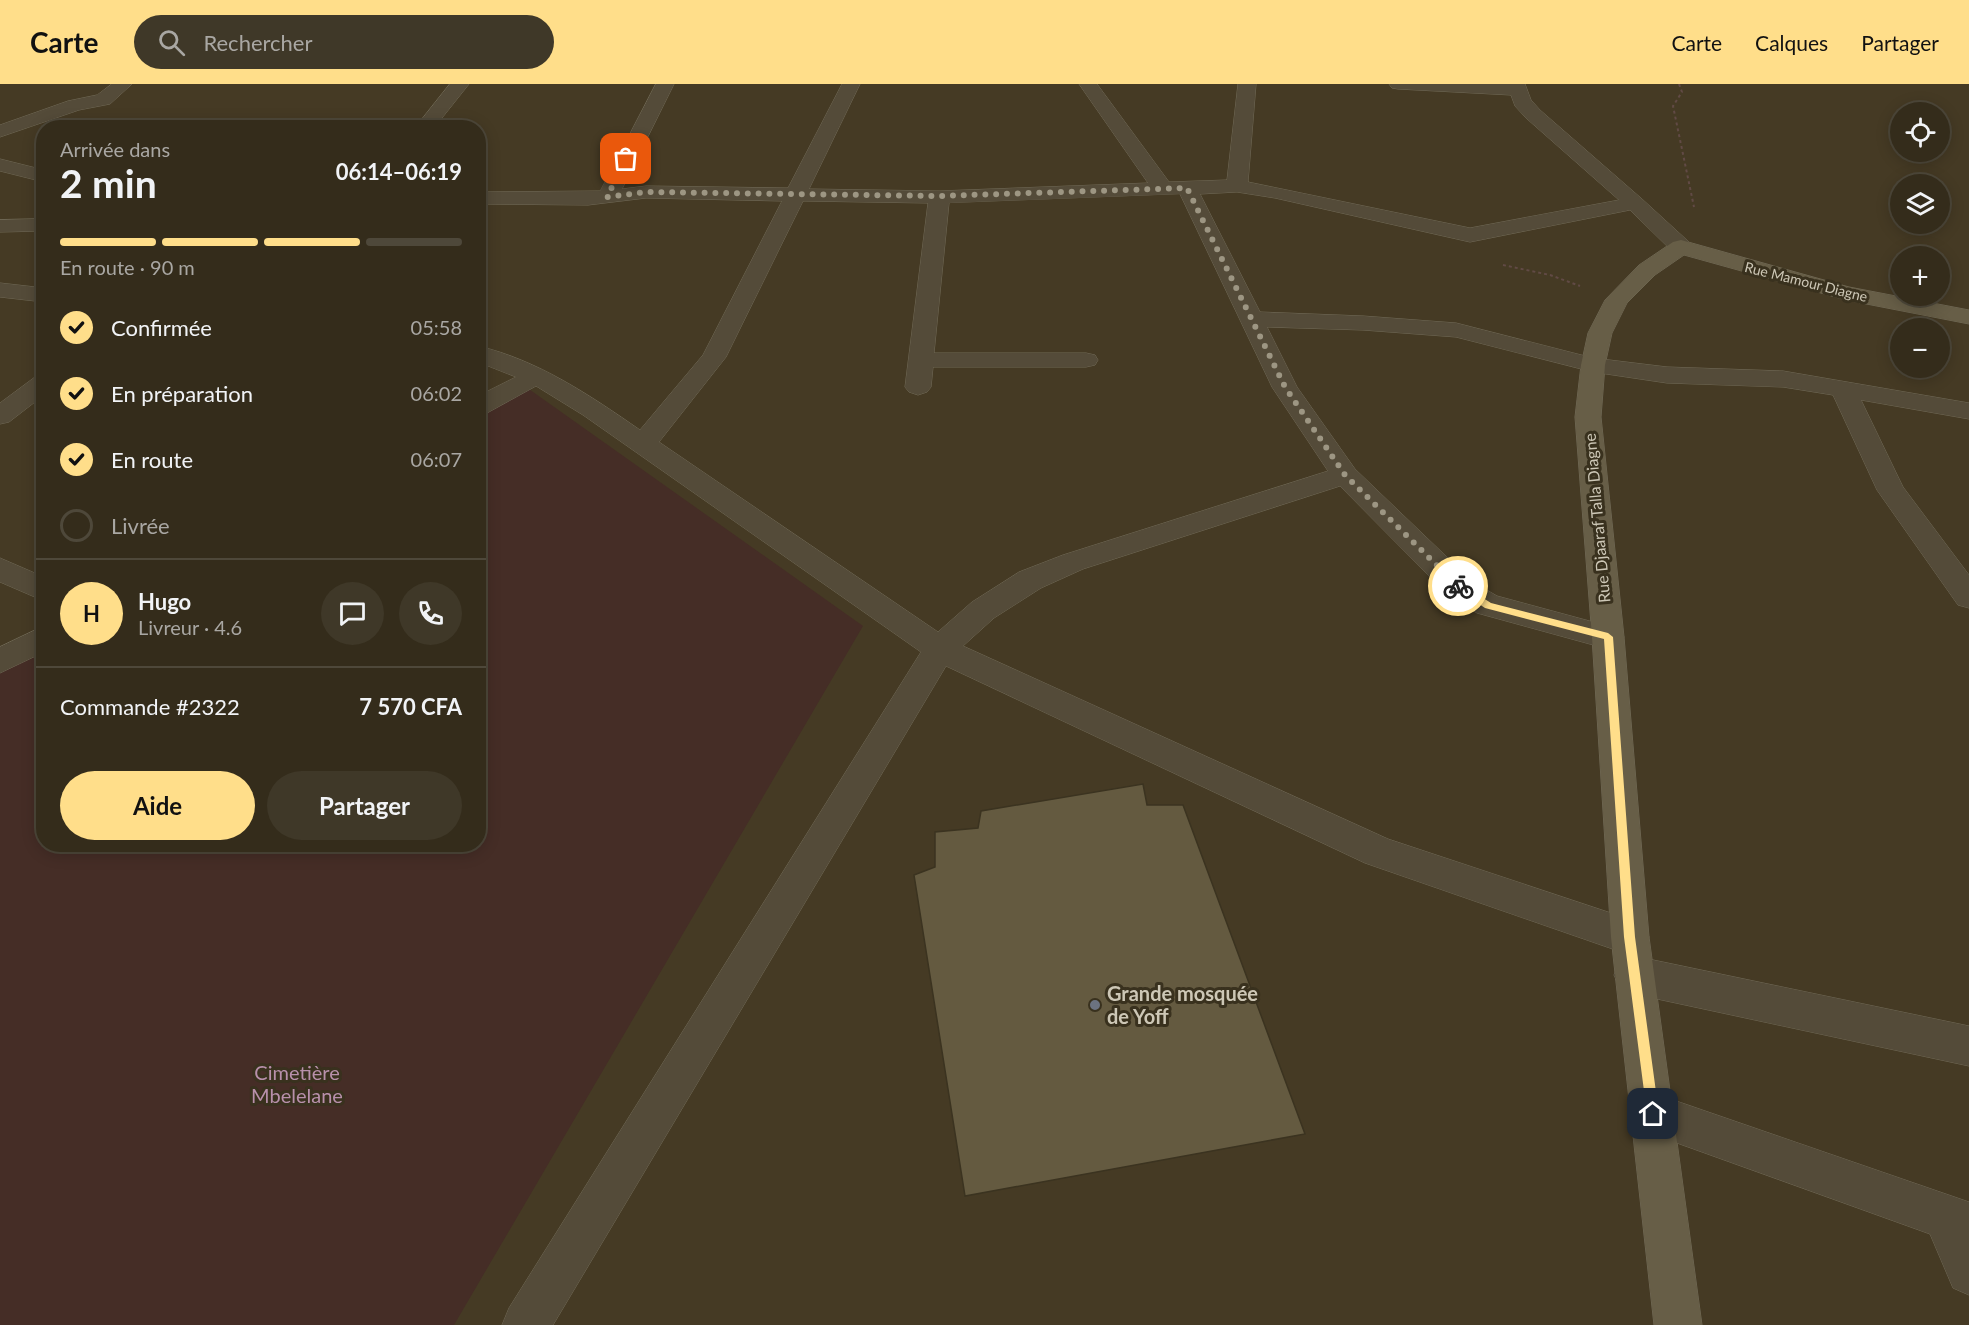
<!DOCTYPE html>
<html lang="fr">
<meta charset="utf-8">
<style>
:root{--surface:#342c1b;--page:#3f3828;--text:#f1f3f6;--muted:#a9a7a3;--line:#4e483a;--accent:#ffde8a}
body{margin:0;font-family:Lato,sans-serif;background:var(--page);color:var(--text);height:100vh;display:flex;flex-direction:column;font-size:22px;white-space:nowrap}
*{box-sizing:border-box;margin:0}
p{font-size:20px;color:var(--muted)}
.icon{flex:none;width:33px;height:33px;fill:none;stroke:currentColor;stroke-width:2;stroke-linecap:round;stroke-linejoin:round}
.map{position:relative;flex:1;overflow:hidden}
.drawer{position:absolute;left:36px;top:36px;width:450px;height:732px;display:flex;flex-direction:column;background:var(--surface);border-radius:24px;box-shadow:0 3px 15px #0003,0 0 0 2px var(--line)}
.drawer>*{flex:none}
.tools{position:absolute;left:1890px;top:18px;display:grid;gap:12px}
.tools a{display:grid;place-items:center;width:60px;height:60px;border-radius:50%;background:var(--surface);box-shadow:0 3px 15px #0003,0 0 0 2px var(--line);font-size:30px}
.pin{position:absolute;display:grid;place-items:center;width:51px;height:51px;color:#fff;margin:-26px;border-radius:12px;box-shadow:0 3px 9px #0006}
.courier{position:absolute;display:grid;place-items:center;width:60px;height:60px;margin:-30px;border:4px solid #ffde8a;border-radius:50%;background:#fff;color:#222;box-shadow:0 2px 8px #0007}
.overview em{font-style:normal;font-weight:700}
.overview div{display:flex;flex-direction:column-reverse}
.overview{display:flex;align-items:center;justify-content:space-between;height:102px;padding:0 24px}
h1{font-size:39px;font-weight:700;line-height:45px}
.bar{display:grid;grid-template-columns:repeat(4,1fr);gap:9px 6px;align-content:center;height:72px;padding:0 24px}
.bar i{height:8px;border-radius:4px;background:var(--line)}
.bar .on{background:var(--accent)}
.bar p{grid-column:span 4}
.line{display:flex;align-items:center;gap:15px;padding:0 24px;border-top:2px solid var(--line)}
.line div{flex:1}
.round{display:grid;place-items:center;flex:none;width:63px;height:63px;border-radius:32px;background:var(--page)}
ol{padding:0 24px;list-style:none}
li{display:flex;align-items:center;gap:18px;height:66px}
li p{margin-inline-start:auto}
li .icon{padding:6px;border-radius:50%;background:var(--accent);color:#111;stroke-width:4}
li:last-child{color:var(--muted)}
li i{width:33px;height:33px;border:3px solid var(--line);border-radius:50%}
.primary-button{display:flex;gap:12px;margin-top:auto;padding:12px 24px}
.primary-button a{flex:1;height:69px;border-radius:36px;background:var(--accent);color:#111;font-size:24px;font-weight:700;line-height:69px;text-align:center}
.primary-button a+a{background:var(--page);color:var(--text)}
header{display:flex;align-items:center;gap:36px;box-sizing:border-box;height:84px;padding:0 30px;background:var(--accent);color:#111}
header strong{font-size:28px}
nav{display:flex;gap:33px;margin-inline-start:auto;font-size:21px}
.search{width:420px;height:54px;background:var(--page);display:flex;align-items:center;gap:15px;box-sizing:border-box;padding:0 21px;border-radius:33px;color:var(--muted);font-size:22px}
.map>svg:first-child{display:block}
</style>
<header>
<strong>Carte</strong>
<div class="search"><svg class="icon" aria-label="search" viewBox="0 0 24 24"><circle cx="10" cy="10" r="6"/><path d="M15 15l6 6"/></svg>Rechercher</div>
<nav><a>Carte</a><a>Calques</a><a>Partager</a></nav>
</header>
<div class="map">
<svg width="1969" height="1241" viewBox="0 0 1969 1241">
<rect width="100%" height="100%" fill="#453a24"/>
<!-- green -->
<polygon fill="#452d26" points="526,303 863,542 454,1241 0,1241 0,578 43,555 44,760 478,760 479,328"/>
<!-- building -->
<polygon fill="#645a40" stroke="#3b3320" stroke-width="1.5" points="1143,700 1147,721 1183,721 1305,1050 965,1112 914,791 935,783 935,748 978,744 981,727"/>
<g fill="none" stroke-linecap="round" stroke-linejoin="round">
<!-- street casing -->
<g stroke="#716a57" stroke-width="1">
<g id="street">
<polygon points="112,0 132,0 110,20 79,26 0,53 0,41 68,17 97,11"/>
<polygon points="450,0 469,0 434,44 415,44"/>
<path d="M656 0H674L622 105 646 102 788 104 842 0H860L809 105 939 107 1148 99 1079 0H1097L1169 98 1227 96 1238 0H1256L1248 98 1470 144 1619 116 1526 34 1515 22 1511 11 1398 5 1392 4 1389 0H1525L1531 16 1540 26 1642 115 1689 158 1692 163 1689 168 1681 170 1673 168 1630 126 1470 158 1275 114 1237 108 1200 110 1260 228 1363 232 1456 239 1593 274 1667 283 1783 287 1969 319V335L1861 316 1903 403 1969 491V524L1958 521 1877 406 1833 311 1783 303 1667 299 1593 288 1456 253 1363 246 1267 243 1297 303 1355 385 1473 498 1497 512 1619 545 1624 553 1619 561 1608 565 1477 529 1451 514 1340 402 1083 485 1041 504 994 534 963 562 1388 755 1644 840 1649 853 1644 866 1630 871 1365 779 946 582 553 1241H502L509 1224 921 568 583 331 536 302 487 329 478 331V312L516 293 478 278V262C538 276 591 312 640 346L703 271 782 117 646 114 588 121 478 120V108L600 107ZM1180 110 1272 303 1328 387 1063 471 1019 488 972 518 938 548 659 358 726 273 803 117 928 119 905 303 909 308 918 311 927 308 931 303 933 283H1086L1095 281 1098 276 1095 271 1086 269H934L949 119Z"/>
<polygon points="0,75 44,86 44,98 0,87"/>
<polygon points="44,135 44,147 0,148 0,136"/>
<polygon points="0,199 44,204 44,218 0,213"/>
<polygon points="44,290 44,311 9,338 0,340 0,319 35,293"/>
<polygon points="0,474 44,493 44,517 0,498"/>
<polygon points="44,542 44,568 0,589 0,563"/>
<polygon points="1634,872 1969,942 1969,982 1634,910 1620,904 1614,891 1620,878"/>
<polygon points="1653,1009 1969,1118 1969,1211 1953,1204 1930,1150 1638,1045 1632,1030 1638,1015"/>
</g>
</g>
<!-- secondary casing -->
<g stroke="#716a57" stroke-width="1">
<polygon id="secondary" points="1681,156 1849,203 1969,226 1969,240 1846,216 1684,171 1655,191 1627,219 1612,249 1605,281 1601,333 1624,553 1649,853 1702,1241 1654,1241 1611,853 1592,553 1575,333 1581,281 1588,249 1605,216 1639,181 1673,158"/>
</g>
<!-- path -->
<g stroke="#614a45" stroke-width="2" stroke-dasharray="3 3" stroke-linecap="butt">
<polyline points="1679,0 1682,8 1673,22 1694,123"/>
<polyline points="1503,181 1550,191 1580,202"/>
</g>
<!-- street -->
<use href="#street" fill="#544b39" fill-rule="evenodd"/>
<!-- secondary -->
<use href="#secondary" fill="#675e47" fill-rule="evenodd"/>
</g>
<!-- route -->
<polygon fill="#ffde8a" points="1458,498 1491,519 1608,549 1613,553 1635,853 1659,1030 1658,1034 1653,1036 1649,1034 1647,1030 1624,853 1604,555 1485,524 1455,504 1455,499"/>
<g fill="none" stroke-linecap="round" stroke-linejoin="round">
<!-- done -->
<polyline stroke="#9d9683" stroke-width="6" stroke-dasharray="0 10.8" points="626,75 607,113 646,108 939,112 1187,104 1285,303 1345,391 1458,502"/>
</g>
<!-- markers -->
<circle fill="#6b7280" stroke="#39311e" stroke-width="2" cx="1095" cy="921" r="6"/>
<g text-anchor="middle" stroke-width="6" stroke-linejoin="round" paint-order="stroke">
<!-- far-street labels -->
<g font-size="14" fill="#cdc7b6" stroke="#39311e">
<text transform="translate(1806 198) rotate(14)" y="5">Rue Mamour Diagne</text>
</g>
<!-- street labels -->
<g font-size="16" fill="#cdc7b6" stroke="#39311e">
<text transform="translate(1597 434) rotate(-95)" y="6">Rue Djaaraf Talla Diagne</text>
</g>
<!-- near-poi labels -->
<g font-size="20" font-weight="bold" fill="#cdc7b6" stroke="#39311e" text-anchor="start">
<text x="1107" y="917">Grande mosquée<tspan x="1107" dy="23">de Yoff</tspan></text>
</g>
<!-- near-park labels -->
<g font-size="20" fill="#b890ab" stroke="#39311e">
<text x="297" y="996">Cimetière<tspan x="297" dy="23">Mbelelane</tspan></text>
</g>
</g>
</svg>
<div class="tools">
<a><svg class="icon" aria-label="locate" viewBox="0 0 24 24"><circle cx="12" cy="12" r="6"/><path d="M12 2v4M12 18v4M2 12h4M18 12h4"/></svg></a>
<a><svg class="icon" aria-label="layers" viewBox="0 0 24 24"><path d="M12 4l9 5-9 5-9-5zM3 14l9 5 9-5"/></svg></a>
<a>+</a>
<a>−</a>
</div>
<div class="pin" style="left:626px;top:75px;background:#ea580c"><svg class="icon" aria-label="bag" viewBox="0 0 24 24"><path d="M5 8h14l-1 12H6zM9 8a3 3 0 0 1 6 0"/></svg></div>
<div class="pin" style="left:1653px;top:1030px;background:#1f2937"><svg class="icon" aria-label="home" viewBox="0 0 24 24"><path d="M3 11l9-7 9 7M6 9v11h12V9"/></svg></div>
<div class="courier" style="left:1458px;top:502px"><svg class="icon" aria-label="bike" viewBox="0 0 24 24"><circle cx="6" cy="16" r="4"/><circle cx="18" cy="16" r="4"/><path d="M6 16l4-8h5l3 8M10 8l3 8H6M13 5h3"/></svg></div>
<section class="drawer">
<div class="overview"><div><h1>2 min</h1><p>Arrivée dans</p></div><em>06:14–06:19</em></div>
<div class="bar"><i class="on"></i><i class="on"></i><i class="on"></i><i></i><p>En route · 90 m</p></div>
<ol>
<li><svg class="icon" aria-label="check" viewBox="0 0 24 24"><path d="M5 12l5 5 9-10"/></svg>Confirmée<p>05:58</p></li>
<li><svg class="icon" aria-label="check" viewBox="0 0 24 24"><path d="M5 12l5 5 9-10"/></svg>En préparation<p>06:02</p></li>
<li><svg class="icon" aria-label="check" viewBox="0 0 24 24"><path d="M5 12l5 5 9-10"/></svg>En route<p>06:07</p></li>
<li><i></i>Livrée</li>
</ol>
<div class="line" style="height:108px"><b class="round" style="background:var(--accent);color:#111">H</b><div><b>Hugo</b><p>Livreur · 4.6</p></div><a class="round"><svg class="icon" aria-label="chat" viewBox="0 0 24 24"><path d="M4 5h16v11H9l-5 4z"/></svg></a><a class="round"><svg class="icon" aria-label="phone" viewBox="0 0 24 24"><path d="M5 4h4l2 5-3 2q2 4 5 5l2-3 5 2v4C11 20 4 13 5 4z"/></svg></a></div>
<div class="line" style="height:78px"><div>Commande #2322</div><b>7 570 CFA</b></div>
<div class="primary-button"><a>Aide</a><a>Partager</a></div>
</section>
</div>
